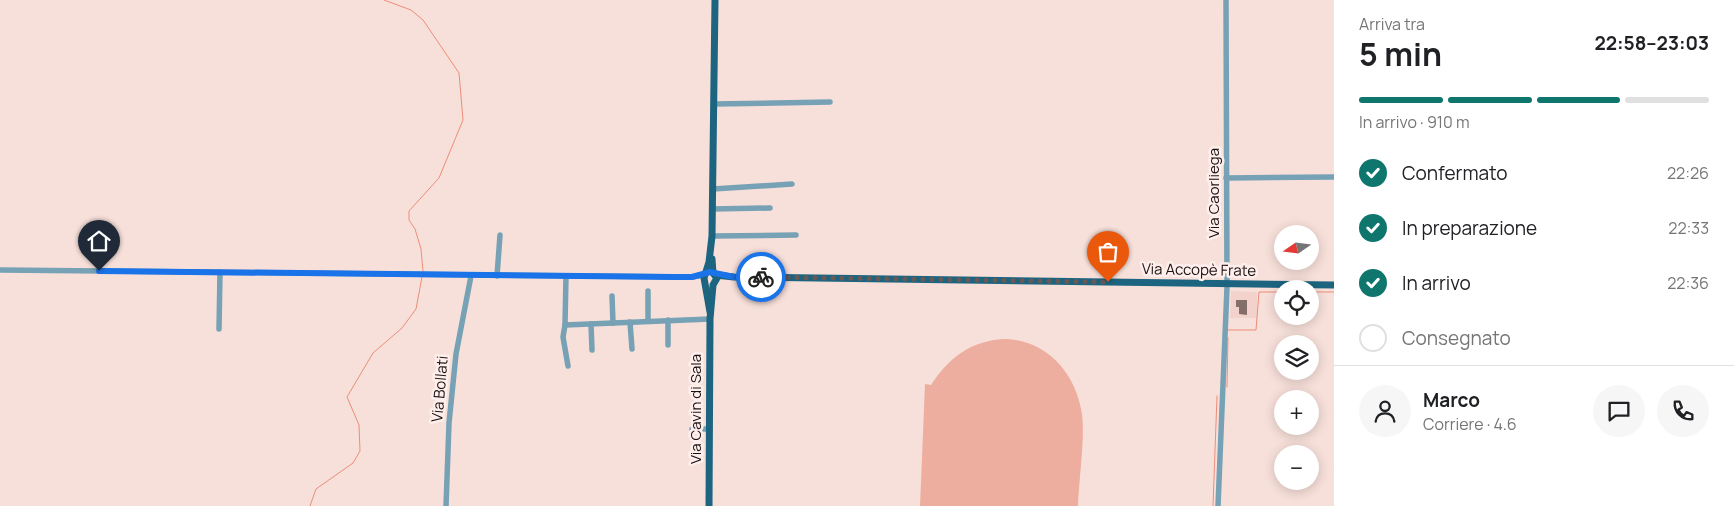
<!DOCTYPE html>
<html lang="it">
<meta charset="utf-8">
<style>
:root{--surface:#fff;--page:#f6f6f6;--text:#202124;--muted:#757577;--line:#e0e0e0;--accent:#0f766e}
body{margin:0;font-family:Manrope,sans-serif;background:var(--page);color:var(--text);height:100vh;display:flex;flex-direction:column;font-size:19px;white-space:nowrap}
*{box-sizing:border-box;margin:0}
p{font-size:16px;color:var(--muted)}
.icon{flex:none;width:28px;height:28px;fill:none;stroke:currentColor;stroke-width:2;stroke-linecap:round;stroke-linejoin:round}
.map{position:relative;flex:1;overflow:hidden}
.sheet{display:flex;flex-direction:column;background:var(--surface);width:400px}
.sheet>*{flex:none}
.needle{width:32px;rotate:256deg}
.buttons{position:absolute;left:1274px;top:225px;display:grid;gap:10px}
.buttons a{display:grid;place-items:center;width:45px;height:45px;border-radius:50%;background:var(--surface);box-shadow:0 2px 12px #0003;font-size:25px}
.pin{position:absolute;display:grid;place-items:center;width:42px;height:42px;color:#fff;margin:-51px -21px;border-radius:50% 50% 50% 0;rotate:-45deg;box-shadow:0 0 5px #0007}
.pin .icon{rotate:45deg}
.courier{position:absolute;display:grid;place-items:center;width:50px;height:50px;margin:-25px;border:4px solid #1a73e8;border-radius:50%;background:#fff;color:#222;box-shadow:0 1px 6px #0007}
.headline em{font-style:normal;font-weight:700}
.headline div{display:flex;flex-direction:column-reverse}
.headline{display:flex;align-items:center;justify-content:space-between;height:85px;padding:0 25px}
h1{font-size:32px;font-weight:700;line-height:38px}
.bar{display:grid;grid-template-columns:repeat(4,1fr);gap:8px 5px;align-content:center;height:60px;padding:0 25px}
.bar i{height:6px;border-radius:4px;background:var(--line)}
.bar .selected{background:var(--accent)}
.bar p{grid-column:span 4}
.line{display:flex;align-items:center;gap:12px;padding:0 25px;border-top:1px solid var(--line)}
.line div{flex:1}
.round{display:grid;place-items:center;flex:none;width:52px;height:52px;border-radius:26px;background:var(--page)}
ol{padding:0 25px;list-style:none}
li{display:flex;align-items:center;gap:15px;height:55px}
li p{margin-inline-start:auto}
li .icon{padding:5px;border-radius:50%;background:var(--accent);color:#fff;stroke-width:4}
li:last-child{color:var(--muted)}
li i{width:28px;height:28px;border:2px solid var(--line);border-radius:50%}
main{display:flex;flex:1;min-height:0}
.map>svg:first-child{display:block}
</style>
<main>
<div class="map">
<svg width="1334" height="506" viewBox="0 0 1334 506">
<rect width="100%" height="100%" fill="#f8e0da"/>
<!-- built -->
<polygon fill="#f3d2cb" points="1231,291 1257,292 1257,318 1230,318"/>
<!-- green -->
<path fill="#edad9f" d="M1006 339C1048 341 1076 374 1082 414 1085 440 1079 478 1078 506H920L925 384 931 385C949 357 972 340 1006 339Z"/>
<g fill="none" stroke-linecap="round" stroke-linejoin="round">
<!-- stream -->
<g stroke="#eb8d79" stroke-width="1">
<polyline points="384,0 411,10 423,20 459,73 463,120 439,178 409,211 409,220 415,229 421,249 423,271"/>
<polyline points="1310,292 1334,292"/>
<polyline points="1228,330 1256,330 1259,292 1282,292"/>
<polyline points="1227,387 1228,338"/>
<polyline points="310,506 316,489 353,463 360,451 359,425 347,397 373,353 402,328 416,309 422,277"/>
<polyline points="1213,506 1217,396"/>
</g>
</g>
<!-- building -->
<polygon fill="#846e69" points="1236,300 1247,300 1247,315 1239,314 1239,307 1236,307"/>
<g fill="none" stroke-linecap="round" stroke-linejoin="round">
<!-- minor -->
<g stroke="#77a1b4" stroke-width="5.5">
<polyline points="714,104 830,102"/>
<polyline points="1226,178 1334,177"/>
<polyline points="713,189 792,184"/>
<polyline points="712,209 770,208"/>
<polyline points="712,236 796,235"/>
<polyline points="0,270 692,277 705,275"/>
<polyline points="497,276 500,235"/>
<polyline points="566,276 565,325 710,319"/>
<polyline points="648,291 648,321"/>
<polyline points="612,296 613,323"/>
<polyline points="668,320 668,345"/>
<polyline points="630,322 632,349"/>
<polyline points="591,324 592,350"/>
<polyline points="565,325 563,337 568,366"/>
<polyline points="219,329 220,272"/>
<polyline points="692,429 710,429"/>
<polyline points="446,506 449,423 456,354 471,276"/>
<polyline points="1218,506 1227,287 1226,0"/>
</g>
<!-- major -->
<g stroke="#1c647f" stroke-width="7">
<polyline points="715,275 734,277 1334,285"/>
<polyline points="710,312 704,278 709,262 712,236 715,0"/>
<polyline points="709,506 710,319 713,285 717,278 713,273 712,259"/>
</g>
</g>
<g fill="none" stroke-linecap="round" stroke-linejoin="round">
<!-- done -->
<polyline stroke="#685957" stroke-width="5" stroke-dasharray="0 9" points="761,277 1108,282"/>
<!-- route -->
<polyline stroke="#1a73e8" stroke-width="6" points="99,271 674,277 692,277 710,272 734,277 761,277"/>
</g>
<g text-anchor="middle" stroke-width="5" stroke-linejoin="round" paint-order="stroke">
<!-- street labels -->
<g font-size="15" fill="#1a1110" stroke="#feefec">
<text transform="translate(1214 193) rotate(-90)" y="5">Via Caorliega</text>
<text transform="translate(1199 270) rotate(1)" y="5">Via Accopè Frate</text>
<text transform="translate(440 389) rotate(-85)" y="5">Via Bollati</text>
<text transform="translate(696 409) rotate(-90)" y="5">Via Cavin di Sala</text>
</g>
</g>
</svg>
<div class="buttons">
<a><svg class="needle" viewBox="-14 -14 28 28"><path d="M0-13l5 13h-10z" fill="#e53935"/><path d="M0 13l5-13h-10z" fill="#757577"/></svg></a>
<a><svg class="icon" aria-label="locate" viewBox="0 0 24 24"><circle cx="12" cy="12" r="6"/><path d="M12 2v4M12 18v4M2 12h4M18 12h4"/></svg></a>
<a><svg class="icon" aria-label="layers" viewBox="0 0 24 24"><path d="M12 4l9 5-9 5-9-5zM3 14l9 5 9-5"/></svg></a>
<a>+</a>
<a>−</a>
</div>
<div class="pin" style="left:1108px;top:282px;background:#ea580c"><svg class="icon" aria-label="bag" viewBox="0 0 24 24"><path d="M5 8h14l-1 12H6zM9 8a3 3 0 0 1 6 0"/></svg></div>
<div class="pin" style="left:99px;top:271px;background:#1f2937"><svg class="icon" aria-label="home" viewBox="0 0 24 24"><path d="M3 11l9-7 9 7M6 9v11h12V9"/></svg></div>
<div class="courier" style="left:761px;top:277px"><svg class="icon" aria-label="bike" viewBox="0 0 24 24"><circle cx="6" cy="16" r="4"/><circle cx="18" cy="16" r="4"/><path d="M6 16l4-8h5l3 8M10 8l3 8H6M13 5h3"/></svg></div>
</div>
<section class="sheet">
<div class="headline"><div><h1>5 min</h1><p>Arriva tra</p></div><em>22:58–23:03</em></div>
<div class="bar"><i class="selected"></i><i class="selected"></i><i class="selected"></i><i></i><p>In arrivo · 910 m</p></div>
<ol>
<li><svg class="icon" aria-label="check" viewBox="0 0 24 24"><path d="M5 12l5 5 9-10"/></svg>Confermato<p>22:26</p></li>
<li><svg class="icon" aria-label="check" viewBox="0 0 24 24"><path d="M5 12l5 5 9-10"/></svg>In preparazione<p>22:33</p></li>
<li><svg class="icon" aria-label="check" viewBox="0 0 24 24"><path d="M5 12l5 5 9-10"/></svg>In arrivo<p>22:36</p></li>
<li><i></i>Consegnato</li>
</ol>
<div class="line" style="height:90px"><a class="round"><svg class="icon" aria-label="person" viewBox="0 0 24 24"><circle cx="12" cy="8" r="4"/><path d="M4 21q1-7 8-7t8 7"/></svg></a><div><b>Marco</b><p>Corriere · 4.6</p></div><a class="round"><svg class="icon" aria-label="chat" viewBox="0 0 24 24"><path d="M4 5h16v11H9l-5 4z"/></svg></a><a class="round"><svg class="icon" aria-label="phone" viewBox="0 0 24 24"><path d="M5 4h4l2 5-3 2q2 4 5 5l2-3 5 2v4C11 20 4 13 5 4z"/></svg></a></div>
</section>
</main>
